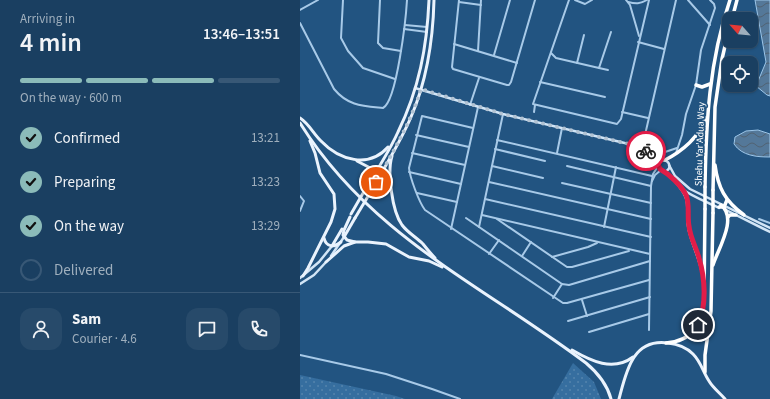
<!DOCTYPE html>
<meta charset="utf-8">
<style>
:root{--surface:#1a3f61;--page:#274a6a;--text:#f1f3f6;--muted:#9fafbd;--line:#385876;--accent:#8bbbb9}
body{margin:0;font-family:"Source Sans 3",sans-serif;background:var(--page);color:var(--text);height:100vh;display:flex;flex-direction:column;font-size:15px;white-space:nowrap}
*{box-sizing:border-box;margin:0}
p{font-size:13px;color:var(--muted)}
.icon{flex:none;width:22px;height:22px;fill:none;stroke:currentColor;stroke-width:2;stroke-linecap:round;stroke-linejoin:round}
.map{position:relative;flex:1;overflow:hidden}
.drawer{display:flex;flex-direction:column;background:var(--surface);width:300px}
.drawer>*{flex:none}
.needle{width:26px;rotate:297deg}
.fabs{position:absolute;left:422px;top:12px;display:grid;gap:8px}
.fabs a{display:grid;place-items:center;width:36px;height:36px;border-radius:8px;background:var(--surface);box-shadow:0 1px 3px #0004,0 0 0 1px var(--line);font-size:20px}
.pin{position:absolute;display:grid;place-items:center;width:34px;height:34px;color:#fff;margin:-17px;border:2px solid #fff;border-radius:50%;box-shadow:0 1px 4px #0007}
.courier{position:absolute;display:grid;place-items:center;width:40px;height:40px;margin:-20px;border:3px solid #e11d48;border-radius:50%;background:#fff;color:#222;box-shadow:0 1px 5px #0007}
.summary em{font-style:normal;font-weight:600}
.summary div{display:flex;flex-direction:column-reverse}
.summary{display:flex;align-items:center;justify-content:space-between;height:68px;padding:0 20px}
h1{font-size:26px;font-weight:600;line-height:30px}
.bar{display:grid;grid-template-columns:repeat(4,1fr);gap:6px 4px;align-content:center;height:48px;padding:0 20px}
.bar i{height:5px;border-radius:3px;background:var(--line)}
.bar .current{background:var(--accent)}
.bar p{grid-column:span 4}
.line{display:flex;align-items:center;gap:10px;padding:0 20px;border-top:1px solid var(--line)}
.line div{flex:1}
.round{display:grid;place-items:center;flex:none;width:42px;height:42px;border-radius:12px;background:var(--page)}
ol{padding:0 20px;list-style:none}
li{display:flex;align-items:center;gap:12px;height:44px}
li p{margin-inline-start:auto}
li .icon{padding:4px;border-radius:50%;background:var(--accent);color:#111;stroke-width:4}
li:last-child{color:var(--muted)}
li i{width:22px;height:22px;border:2px solid var(--line);border-radius:50%}
main{display:flex;flex:1;min-height:0}
.map>svg:first-child{display:block}
</style>
<main>
<section class="drawer">
<div class="summary"><div><h1>4 min</h1><p>Arriving in</p></div><em>13:46–13:51</em></div>
<div class="bar"><i class="current"></i><i class="current"></i><i class="current"></i><i></i><p>On the way · 600 m</p></div>
<ol>
<li><svg class="icon" aria-label="check" viewBox="0 0 24 24"><path d="M5 12l5 5 9-10"/></svg>Confirmed<p>13:21</p></li>
<li><svg class="icon" aria-label="check" viewBox="0 0 24 24"><path d="M5 12l5 5 9-10"/></svg>Preparing<p>13:23</p></li>
<li><svg class="icon" aria-label="check" viewBox="0 0 24 24"><path d="M5 12l5 5 9-10"/></svg>On the way<p>13:29</p></li>
<li><i></i>Delivered</li>
</ol>
<div class="line" style="height:72px"><a class="round"><svg class="icon" aria-label="person" viewBox="0 0 24 24"><circle cx="12" cy="8" r="4"/><path d="M4 21q1-7 8-7t8 7"/></svg></a><div><b>Sam</b><p>Courier · 4.6</p></div><a class="round"><svg class="icon" aria-label="chat" viewBox="0 0 24 24"><path d="M4 5h16v11H9l-5 4z"/></svg></a><a class="round"><svg class="icon" aria-label="phone" viewBox="0 0 24 24"><path d="M5 4h4l2 5-3 2q2 4 5 5l2-3 5 2v4C11 20 4 13 5 4z"/></svg></a></div>
</section>
<div class="map">
<svg width="470" height="399" viewBox="0 0 470 399">
<defs>
<pattern id="grass-dots" width="8" height="8" patternUnits="userSpaceOnUse"><rect width="8" height="8" fill="#366e9f"/><path d="M2 2h.1M6 6h.1" fill="none" stroke="#5484ad" stroke-width="1.8" stroke-linecap="round"/></pattern>
<pattern id="water-waves" width="16" height="10" patternUnits="userSpaceOnUse"><rect width="16" height="10" fill="#547899"/><path d="M0 5q4-4 8 0t8 0" fill="none" stroke="#506272"/></pattern>
</defs>
<rect width="100%" height="100%" fill="#225481"/>
<!-- grass -->
<g fill="url(#grass-dots)">
<polygon points="273,363 294,382 301,399 252,399"/>
<polygon points="0,375 96,396 105,399 0,399"/>
</g>
<!-- water -->
<g fill="url(#water-waves)" stroke="#9cc6e9">
<polygon points="455,0 470,0 470,96 467,95 456,86 466,62"/>
<path d="M458 130 470 134V157C457 157 442 156 434 144L435 137 446 131Z"/>
</g>
<g fill="none" stroke-linecap="round" stroke-linejoin="round">
<!-- street -->
<g stroke="#a8cae8" stroke-width="2">
<polyline points="43,0 41,38 48,51 63,68 95,79"/>
<polyline points="80,0 78,43 83,48 101,51"/>
<polyline points="159,0 152,67 153,69 207,85 209,85 211,82 235,0"/>
<polyline points="269,0 233,104 317,124 321,119 349,0"/>
<polyline points="275,0 285,4 292,0"/>
<polyline points="326,0 330,5 339,36"/>
<polyline points="388,0 410,25"/>
<polyline points="159,2 181,5"/>
<path d="M328 2C336 4 340 4 347 0"/>
<polyline points="0,10 18,0"/>
<path d="M0 23 34 89C48 106 63 106 83 108 97 101 106 17 107 0"/>
<polyline points="105,25 127,27"/>
<polyline points="104,29 127,32"/>
<polyline points="338,42 364,49"/>
<polyline points="154,44 217,63"/>
<polyline points="178,51 181,0"/>
<polyline points="251,53 256,58 299,68 311,32"/>
<polyline points="194,55 210,0"/>
<polyline points="277,63 284,35"/>
<polyline points="299,68 308,70"/>
<polyline points="240,82 305,97"/>
<polyline points="170,105 179,78"/>
<polyline points="234,112 235,105"/>
<polyline points="322,112 348,118"/>
<path d="M173 128 122 116 109 168C110 178 119 202 125 210L263 303H267L349 280"/>
<polyline points="116,135 169,147"/>
<polyline points="197,140 352,176"/>
<polyline points="342,148 376,0"/>
<polyline points="195,149 245,161"/>
<polyline points="112,153 165,165"/>
<polyline points="257,153 262,128"/>
<polyline points="376,153 382,135 386,114 396,85 401,50 415,8 414,4 410,0"/>
<polyline points="358,157 362,153 377,148"/>
<polyline points="192,166 243,178"/>
<polyline points="267,166 351,186"/>
<polyline points="109,172 161,184"/>
<polyline points="352,181 355,175 361,170"/>
<polyline points="189,182 351,219"/>
<polyline points="262,183 351,203"/>
<polyline points="117,193 157,202"/>
<polyline points="0,196 4,201 0,211"/>
<polyline points="185,199 351,237"/>
<polyline points="182,215 350,254"/>
<polyline points="166,218 262,284"/>
<polyline points="197,219 267,267 272,267 329,251"/>
<polyline points="459,219 470,223"/>
<polyline points="179,227 203,114"/>
<polyline points="304,227 316,167"/>
<polyline points="151,229 178,107"/>
<polyline points="189,254 199,240"/>
<polyline points="222,256 231,242"/>
<polyline points="252,257 288,247 297,243"/>
<polyline points="253,298 262,284 269,285 350,261"/>
<polyline points="282,300 287,316"/>
<polyline points="268,321 350,297"/>
<polyline points="349,330 351,186 353,174 358,166"/>
<polyline points="289,332 349,314"/>
<polyline points="0,355 86,374 132,389 160,399"/>
</g>
<!-- secondary -->
<g stroke="#d2e5f6" stroke-width="2.5">
<polyline points="115,88 203,114 333,145 363,160"/>
<circle cx="364" cy="166" r="5.5"/>
<polyline points="369,165 375,176 390,189 470,228"/>
<path d="M364 171C371 175 375 183 382 189 393 197 407 202 419 208"/>
<polyline points="426,210 470,232"/>
<polyline points="31,256 44,237"/>
<polyline points="0,278 19,262 32,246"/>
<polyline points="0,284 14,275 27,261"/>
</g>
<!-- primary -->
<g stroke="#eaf3fd" stroke-width="3">
<path d="M0 118C9 124 13 133 21 141 39 160 69 169 88 147"/>
<path d="M0 123C70 236 184 286 286 363 298 373 307 384 311 399"/>
<path d="M92 156C87 172 92 211 102 225 108 233 116 237 123 244 127 249 131 254 135 258"/>
<polyline points="57,161 76,171 78,174 76,179"/>
<polyline points="79,174 86,177 90,182"/>
<path d="M66 188C77 170 89 152 98 132 119 89 127 47 129 0"/>
<path d="M70 193C84 168 100 143 111 117 127 80 133 40 134 0"/>
<polyline points="50,217 44,230 43,235 47,240 55,242"/>
<polyline points="44,237 55,218"/>
<path d="M24 238C26 247 34 248 41 242"/>
<polyline points="32,246 42,229"/>
<polyline points="26,262 44,246 55,242 68,242 86,244 109,257 129,261 142,267"/>
<polyline points="3,276 8,268 31,222 35,209 34,194 20,173 15,153 10,141"/>
<path d="M272 350C291 361 313 372 333 357"/>
<path d="M319 399C326 373 332 338 368 343 377 344 387 348 393 354 401 362 403 372 409 381 413 388 420 393 425 399"/>
</g>
<!-- highway -->
<g stroke="#fff" stroke-width="3.5">
<polyline points="432,19 437,0"/>
<polyline points="396,85 402,87 410,84"/>
<path d="M365 160C381 152 401 136 405 118"/>
<path d="M415 165C418 188 425 201 444 215"/>
<path d="M380 187C393 203 385 211 389 229 392 243 399 256 402 271"/>
<path d="M405 187C406 123 409 61 430 0"/>
<polyline points="413,190 415,107 422,59 429,29"/>
<polyline points="419,207 424,207 427,200"/>
<polyline points="428,217 430,215 436,215"/>
<path d="M413 265C418 249 438 218 421 205"/>
<path d="M366 343C393 341 402 324 404 299L405 209"/>
<polyline points="405,372 405,355 411,311 413,213"/>
</g>
<!-- primary-bridge -->
<g stroke="#eaf3fd" stroke-width="3">
<polyline points="51,214 66,188"/>
<polyline points="55,218 70,193"/>
</g>
<!-- highway-bridge -->
<g stroke="#fff" stroke-width="3.5">
<polyline points="405,209 405,187"/>
<polyline points="413,213 413,190"/>
</g>
</g>
<g fill="none" stroke-linecap="round" stroke-linejoin="round">
<!-- done -->
<path stroke="#b2c3d3" stroke-width="4" stroke-dasharray="0 7.2" d="M76 182C93 152 111 122 121 89L203 114 333 145 346 151"/>
<!-- route -->
<path stroke="#e11d48" stroke-width="5" d="M346 151C356 156 356 160 360 169 369 174 381 185 386 195 390 204 387 216 389 226 390 237 396 247 399 258 405 278 407 305 398 325"/>
</g>
<g text-anchor="middle" stroke-width="3.5" stroke-linejoin="round" paint-order="stroke">
<!-- street labels -->
<g font-size="10" fill="#fff" stroke="#225481">
<text transform="translate(399 144) rotate(-88)" y="4">Shehu Yar'Adua Way</text>
</g>
</g>
</svg>
<div class="fabs">
<a><svg class="needle" viewBox="-14 -14 28 28"><path d="M0-13l5 13h-10z" fill="#e53935"/><path d="M0 13l5-13h-10z" fill="#9fafbd"/></svg></a>
<a><svg class="icon" aria-label="locate" viewBox="0 0 24 24"><circle cx="12" cy="12" r="6"/><path d="M12 2v4M12 18v4M2 12h4M18 12h4"/></svg></a>
</div>
<div class="pin" style="left:76px;top:182px;background:#ea580c"><svg class="icon" aria-label="bag" viewBox="0 0 24 24"><path d="M5 8h14l-1 12H6zM9 8a3 3 0 0 1 6 0"/></svg></div>
<div class="pin" style="left:398px;top:325px;background:#1f2937"><svg class="icon" aria-label="home" viewBox="0 0 24 24"><path d="M3 11l9-7 9 7M6 9v11h12V9"/></svg></div>
<div class="courier" style="left:346px;top:151px"><svg class="icon" aria-label="bike" viewBox="0 0 24 24"><circle cx="6" cy="16" r="4"/><circle cx="18" cy="16" r="4"/><path d="M6 16l4-8h5l3 8M10 8l3 8H6M13 5h3"/></svg></div>
</div>
</main>
